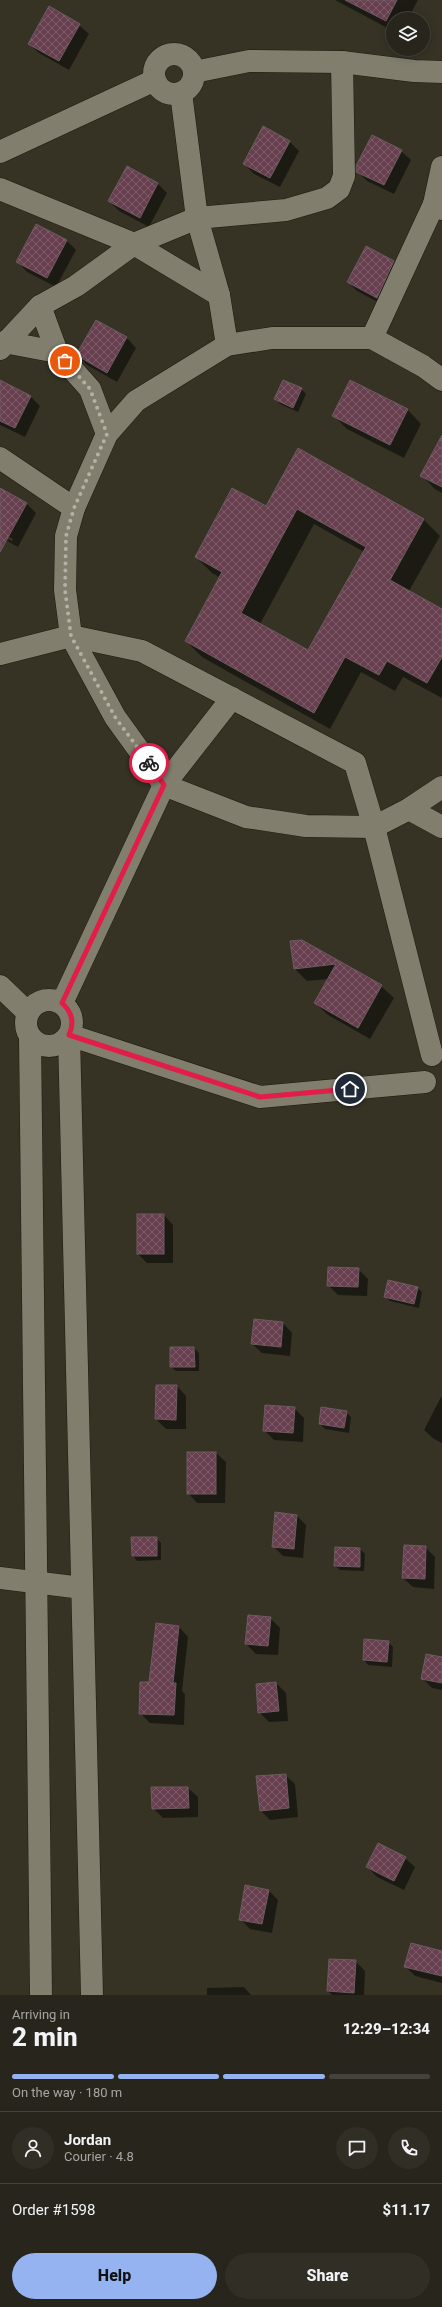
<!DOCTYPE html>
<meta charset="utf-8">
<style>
:root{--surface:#28261c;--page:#302e25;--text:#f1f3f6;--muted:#a5a5a3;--line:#44433b;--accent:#95b2f1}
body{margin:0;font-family:Roboto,sans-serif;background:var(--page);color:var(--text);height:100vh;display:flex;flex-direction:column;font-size:15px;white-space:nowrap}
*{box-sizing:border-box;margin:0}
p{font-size:13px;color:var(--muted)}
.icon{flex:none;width:22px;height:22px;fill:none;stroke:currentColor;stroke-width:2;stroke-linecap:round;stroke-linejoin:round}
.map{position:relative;height:1995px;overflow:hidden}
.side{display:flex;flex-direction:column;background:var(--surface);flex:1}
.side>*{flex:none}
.tools{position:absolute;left:386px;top:12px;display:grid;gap:8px}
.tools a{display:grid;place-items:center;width:44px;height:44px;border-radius:50%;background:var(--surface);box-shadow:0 2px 10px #0003,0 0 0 1px var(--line);font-size:20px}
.pin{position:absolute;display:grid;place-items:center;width:34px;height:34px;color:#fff;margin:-17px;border:2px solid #fff;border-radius:50%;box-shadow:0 1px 4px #0007}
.courier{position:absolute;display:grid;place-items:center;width:40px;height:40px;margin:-20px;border:3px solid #e11d48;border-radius:50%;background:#fff;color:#222;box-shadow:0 1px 5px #0007}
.overview em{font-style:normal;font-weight:800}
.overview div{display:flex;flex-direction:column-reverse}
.overview{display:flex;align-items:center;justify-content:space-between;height:68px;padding:0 12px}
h1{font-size:26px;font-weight:800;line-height:30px}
.bar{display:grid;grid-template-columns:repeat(4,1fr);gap:6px 4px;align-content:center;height:48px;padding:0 12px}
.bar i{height:5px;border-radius:3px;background:var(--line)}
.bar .current{background:var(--accent)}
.bar p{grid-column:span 4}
.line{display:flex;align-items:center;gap:10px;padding:0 12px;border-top:1px solid var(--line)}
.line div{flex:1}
.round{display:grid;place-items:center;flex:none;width:42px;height:42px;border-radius:21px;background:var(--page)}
.cta{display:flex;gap:8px;margin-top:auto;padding:8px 12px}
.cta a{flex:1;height:46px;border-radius:24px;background:var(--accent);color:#111;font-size:16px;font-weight:800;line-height:46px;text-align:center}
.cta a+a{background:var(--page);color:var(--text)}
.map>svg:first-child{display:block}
</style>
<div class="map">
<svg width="442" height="1995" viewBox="0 0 442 1995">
<defs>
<pattern id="building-cross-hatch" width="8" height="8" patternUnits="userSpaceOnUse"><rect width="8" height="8" fill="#683f4f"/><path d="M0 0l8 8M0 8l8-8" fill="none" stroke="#7e5b68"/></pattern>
</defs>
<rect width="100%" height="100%" fill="#363325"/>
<!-- shadow -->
<g fill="#0007" fill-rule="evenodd">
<polygon points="335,0 418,0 408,19 393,19 393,31"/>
<polygon points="79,25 89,34 69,70 39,53 29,44"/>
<polygon points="263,128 290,142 299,151 280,187 254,174 244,164"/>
<polygon points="401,151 411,160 394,194 367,181 357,171"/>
<polygon points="128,167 158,184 167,193 149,227 119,211 109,201"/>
<polygon points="66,240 76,250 56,287 27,272 18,262"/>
<polygon points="393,262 403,272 387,307 357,291 348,282"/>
<polygon points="97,321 127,338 136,348 117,382 87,365 78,355"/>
<polygon points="351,381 408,410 421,424 404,458 347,429 334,416"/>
<polygon points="3,383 31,397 40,406 25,437 0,425 0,389"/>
<polygon points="301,389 306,394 298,412 280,404 276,399"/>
<polygon points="442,448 442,493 435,489 421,475"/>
<path d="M298 450 424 520 440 536 409 591 442 610V698L403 677 395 691 361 672 330 729 202 657 186 641 221 578 212 573 196 557 266 507ZM314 524 364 552 309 652 260 624Z"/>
<polygon points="0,489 26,503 36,513 18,547 0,537 0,535 12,541 13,539 0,532"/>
<polygon points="302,941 381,986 394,998 370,1039 328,1015 315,1003 329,979 307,981 295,969"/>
<polygon points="164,1215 173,1225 173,1263 147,1263 138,1254"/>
<polygon points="358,1269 368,1279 367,1296 338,1295 328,1285"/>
<polygon points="417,1288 422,1292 419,1308 390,1301 385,1296"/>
<polygon points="283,1323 292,1333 290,1356 262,1353 252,1344"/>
<polygon points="194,1348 199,1353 199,1371 176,1371 171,1367"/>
<polygon points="177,1386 186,1396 186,1429 166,1429 156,1419"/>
<polygon points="441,1397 442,1398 442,1443 434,1439 424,1430"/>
<polygon points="294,1408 304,1418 303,1442 274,1440 264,1430"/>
<polygon points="346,1412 351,1417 349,1433 325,1429 320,1424"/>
<polygon points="216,1453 226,1462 225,1503 197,1503 188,1493"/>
<polygon points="297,1516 306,1525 303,1558 283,1556 273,1546"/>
<polygon points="156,1538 161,1543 161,1560 137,1561 133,1556"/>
<polygon points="425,1547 435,1557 434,1589 413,1587 403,1578"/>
<polygon points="360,1549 365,1554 364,1571 340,1570 335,1566"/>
<polygon points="270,1618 280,1628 278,1655 256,1654 246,1644"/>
<polygon points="179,1627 188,1637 182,1691 185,1694 184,1725 150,1723 140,1713"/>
<polygon points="388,1642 393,1647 392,1667 368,1665 364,1660"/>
<polygon points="442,1658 442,1690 432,1688 422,1678"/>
<polygon points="276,1683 286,1693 288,1721 269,1722 259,1712"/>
<polygon points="285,1775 295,1784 298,1817 270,1820 260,1810"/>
<polygon points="188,1788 198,1797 198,1817 163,1818 153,1808"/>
<polygon points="405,1858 415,1867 404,1890 377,1877 367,1867"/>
<polygon points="268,1890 278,1900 272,1933 250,1929 240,1919"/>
<polygon points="442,1952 442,1983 415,1976 405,1966"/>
<polygon points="355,1961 365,1971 364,1995 332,1995 328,1991"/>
<polygon points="244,1987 251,1995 207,1995 207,1988"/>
</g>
<!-- building -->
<g fill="url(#building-cross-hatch)" stroke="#6c5b61" fill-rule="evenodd">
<polygon points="345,0 397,0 386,21"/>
<polygon points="49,6 80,24 59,61 28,44"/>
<polygon points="263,126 290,141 270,178 243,164"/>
<polygon points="372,135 402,150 384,185 356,172 356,166"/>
<polygon points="127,166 158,183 140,218 108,201"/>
<polygon points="36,224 67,240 47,278 16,262"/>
<polygon points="366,246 394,261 377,298 347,282"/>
<polygon points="96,320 127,337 107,373 76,355"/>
<polygon points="0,380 31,396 15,428 0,421"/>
<polygon points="283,380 302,388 293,408 274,399"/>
<polygon points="350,380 408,409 390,445 332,416"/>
<polygon points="442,435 442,487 420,476"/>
<path d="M298 448 424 519 390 580 442 609V657L427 683 387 661 379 675 345 657 314 713 185 641 222 572 195 557 232 488 266 506ZM297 509 366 547 308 650 241 613Z"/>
<polygon points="0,488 27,503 0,552"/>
<polygon points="302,940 382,985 358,1028 314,1003 336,964 294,969 290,941"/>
<rect x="137" y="1214" width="27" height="40"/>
<polygon points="328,1267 359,1268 358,1287 327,1286"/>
<polygon points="388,1280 418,1287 414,1304 384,1297"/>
<polygon points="254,1319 283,1322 281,1347 251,1344"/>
<polygon points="170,1347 194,1347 195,1367 170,1367"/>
<polygon points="156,1385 177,1385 176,1420 155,1419"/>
<polygon points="265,1405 295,1407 293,1433 263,1431"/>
<polygon points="321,1407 347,1411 344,1428 319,1424"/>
<rect x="187" y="1452" width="29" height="42"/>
<polygon points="275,1512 297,1515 294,1549 272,1547"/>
<polygon points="131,1537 157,1537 157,1556 132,1556"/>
<polygon points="404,1545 426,1546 425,1579 402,1578"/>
<polygon points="335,1547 360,1548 360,1567 334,1566"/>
<polygon points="248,1615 271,1617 268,1646 245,1644"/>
<polygon points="156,1623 179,1626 173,1683 176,1683 174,1715 139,1714 140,1682 149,1682"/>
<polygon points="364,1639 389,1641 387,1662 363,1660"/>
<polygon points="426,1654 442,1657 442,1683 421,1679"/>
<polygon points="276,1682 279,1711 258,1713 256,1684"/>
<polygon points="286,1774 289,1808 260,1811 256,1776"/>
<polygon points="151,1787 188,1787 189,1808 152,1809"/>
<polygon points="378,1843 406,1857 394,1881 366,1867"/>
<polygon points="245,1885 269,1890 262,1924 239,1920"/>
<polygon points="411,1943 442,1951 442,1976 404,1967"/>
<polygon points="329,1959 356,1960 354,1993 327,1991"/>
</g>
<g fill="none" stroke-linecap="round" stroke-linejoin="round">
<!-- minor casing -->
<g stroke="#1d1a0e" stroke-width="23">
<g id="minor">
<circle cx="174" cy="74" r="20"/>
<polyline points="194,72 249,61 342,62 414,71 442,72"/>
<polyline points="181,93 197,218 219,295 227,345"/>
<polyline points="0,152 155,80"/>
<polyline points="442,167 434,204 442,209"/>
<polyline points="0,189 134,244"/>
<polyline points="219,295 134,244 197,218 286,210 327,198 339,189 344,176 342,62"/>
<polyline points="372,338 434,204"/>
<polyline points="4,342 57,352"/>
<polyline points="0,349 40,306"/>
<polyline points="442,380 423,366 372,338 272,338 227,345 136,401 107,434 74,508 66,536 65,590 71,636 115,717 164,785 246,817 306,826 374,827 409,809 442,787"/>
<polyline points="107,434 90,389 57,352 40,306 76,286 134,244"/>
<polyline points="0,458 74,508"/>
<polyline points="0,654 71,636 142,651 355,763 374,827 432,1055"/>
<polyline points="409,809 442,827"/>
<polyline points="0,986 28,1013"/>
<circle cx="49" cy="1023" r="23"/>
<polyline points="62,1003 164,785 232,698"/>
<polyline points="30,1036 41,1995"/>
<polyline points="0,1578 82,1588"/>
<polyline points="92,1995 69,1035 260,1097 425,1082"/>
</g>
</g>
<!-- minor -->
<use href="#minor" stroke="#817e6e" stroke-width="22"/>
</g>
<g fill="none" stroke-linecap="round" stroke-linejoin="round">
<!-- done -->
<polyline stroke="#b3b1a6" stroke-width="4" stroke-dasharray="0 7.2" points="65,361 90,389 107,434 74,508 66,536 65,590 71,636 115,717 149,763"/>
<!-- route -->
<path stroke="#e11d48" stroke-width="5" d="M149 763 164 785 62 1003C72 1012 75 1022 69 1035L260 1097 350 1089"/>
</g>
</svg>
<div class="tools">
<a><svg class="icon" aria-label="layers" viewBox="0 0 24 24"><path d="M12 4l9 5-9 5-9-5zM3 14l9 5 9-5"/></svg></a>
</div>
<div class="pin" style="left:65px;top:361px;background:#ea580c"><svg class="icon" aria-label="bag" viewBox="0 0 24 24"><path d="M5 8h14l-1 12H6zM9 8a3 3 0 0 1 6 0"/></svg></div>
<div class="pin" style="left:350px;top:1089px;background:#1f2937"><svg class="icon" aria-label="home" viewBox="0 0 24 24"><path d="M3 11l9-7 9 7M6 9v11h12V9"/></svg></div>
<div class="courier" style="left:149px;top:763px"><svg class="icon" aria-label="bike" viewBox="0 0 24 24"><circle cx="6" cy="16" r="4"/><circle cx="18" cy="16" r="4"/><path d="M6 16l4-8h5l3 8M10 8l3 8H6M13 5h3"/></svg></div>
</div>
<section class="side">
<div class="overview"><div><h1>2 min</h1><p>Arriving in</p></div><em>12:29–12:34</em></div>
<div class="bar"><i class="current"></i><i class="current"></i><i class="current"></i><i></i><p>On the way · 180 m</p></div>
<div class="line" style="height:72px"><a class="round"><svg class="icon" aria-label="person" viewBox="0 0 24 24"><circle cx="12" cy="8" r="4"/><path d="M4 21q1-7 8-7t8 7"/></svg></a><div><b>Jordan</b><p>Courier · 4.8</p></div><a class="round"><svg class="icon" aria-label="chat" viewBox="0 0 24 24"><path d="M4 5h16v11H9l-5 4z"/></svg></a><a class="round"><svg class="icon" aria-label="phone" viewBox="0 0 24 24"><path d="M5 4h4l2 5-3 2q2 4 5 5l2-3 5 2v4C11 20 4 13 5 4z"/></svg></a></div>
<div class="line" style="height:52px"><div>Order #1598</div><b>$11.17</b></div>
<div class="cta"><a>Help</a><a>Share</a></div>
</section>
